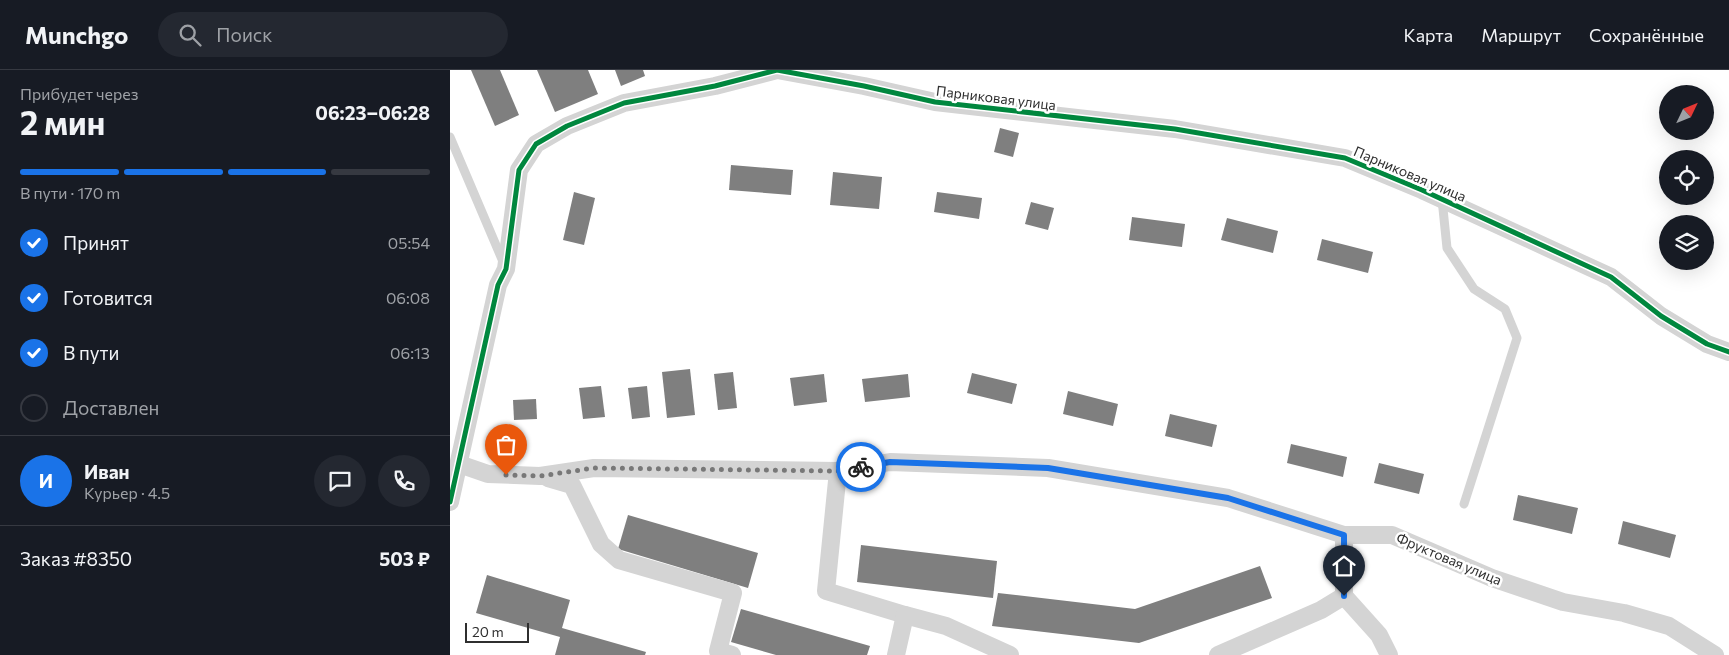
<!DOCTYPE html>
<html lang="ru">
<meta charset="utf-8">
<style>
:root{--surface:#171b24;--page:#242831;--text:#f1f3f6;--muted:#9ea1a6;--line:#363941;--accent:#1a73e8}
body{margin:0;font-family:Commissioner,sans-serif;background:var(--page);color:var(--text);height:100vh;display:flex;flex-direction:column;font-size:19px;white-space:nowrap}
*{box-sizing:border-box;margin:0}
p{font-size:16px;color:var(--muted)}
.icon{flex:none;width:28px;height:28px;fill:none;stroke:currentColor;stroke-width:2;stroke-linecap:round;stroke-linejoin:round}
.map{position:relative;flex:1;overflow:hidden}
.panel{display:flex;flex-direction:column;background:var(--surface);width:450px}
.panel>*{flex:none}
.needle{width:32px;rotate:47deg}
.tools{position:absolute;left:1209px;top:15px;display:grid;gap:10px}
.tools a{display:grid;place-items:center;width:55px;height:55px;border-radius:50%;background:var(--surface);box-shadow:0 5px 20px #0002;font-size:25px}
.scale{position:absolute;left:15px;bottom:12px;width:64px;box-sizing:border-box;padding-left:5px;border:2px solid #2f2f2f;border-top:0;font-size:14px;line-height:18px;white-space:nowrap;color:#2f2f2f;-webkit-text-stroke:4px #fff;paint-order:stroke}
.pin{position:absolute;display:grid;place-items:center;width:42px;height:42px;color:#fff;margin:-51px -21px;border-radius:50% 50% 50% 0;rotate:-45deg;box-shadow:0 0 5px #0007}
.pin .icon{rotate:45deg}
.courier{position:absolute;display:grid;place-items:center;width:50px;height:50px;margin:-25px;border:4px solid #1a73e8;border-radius:50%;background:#fff;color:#222;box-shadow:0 1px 6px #0007}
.overview em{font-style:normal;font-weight:700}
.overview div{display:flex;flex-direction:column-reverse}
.overview{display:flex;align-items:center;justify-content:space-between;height:85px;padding:0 20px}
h1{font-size:32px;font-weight:700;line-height:38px}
.bar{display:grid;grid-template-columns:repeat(4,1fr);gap:8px 5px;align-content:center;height:60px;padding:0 20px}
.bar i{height:6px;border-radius:4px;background:var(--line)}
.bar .current{background:var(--accent)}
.bar p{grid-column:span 4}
.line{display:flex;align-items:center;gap:12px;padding:0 20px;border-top:1px solid var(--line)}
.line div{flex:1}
.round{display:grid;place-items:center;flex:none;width:52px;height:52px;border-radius:26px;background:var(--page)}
ol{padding:0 20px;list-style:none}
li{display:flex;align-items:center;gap:15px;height:55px}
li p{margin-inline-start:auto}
li .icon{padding:5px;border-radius:50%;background:var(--accent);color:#fff;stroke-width:4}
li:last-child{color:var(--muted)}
li i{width:28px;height:28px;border:2px solid var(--line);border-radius:50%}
header{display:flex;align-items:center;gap:30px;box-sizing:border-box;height:70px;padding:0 25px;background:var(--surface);border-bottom:1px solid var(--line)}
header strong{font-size:24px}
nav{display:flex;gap:28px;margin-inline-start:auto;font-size:18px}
.search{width:350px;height:45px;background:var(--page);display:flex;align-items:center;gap:12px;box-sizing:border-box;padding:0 18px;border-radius:28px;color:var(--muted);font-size:19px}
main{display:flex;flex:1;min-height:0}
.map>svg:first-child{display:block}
</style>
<header>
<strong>Munchgo</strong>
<div class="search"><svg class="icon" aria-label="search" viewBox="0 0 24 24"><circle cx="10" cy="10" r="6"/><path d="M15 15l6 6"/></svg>Поиск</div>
<nav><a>Карта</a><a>Маршрут</a><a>Сохранённые</a></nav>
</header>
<main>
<section class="panel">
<div class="overview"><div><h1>2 мин</h1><p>Прибудет через</p></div><em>06:23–06:28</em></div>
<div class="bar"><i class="current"></i><i class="current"></i><i class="current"></i><i></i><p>В пути · 170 m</p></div>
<ol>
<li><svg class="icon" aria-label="check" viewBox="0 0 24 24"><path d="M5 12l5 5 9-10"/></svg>Принят<p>05:54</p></li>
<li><svg class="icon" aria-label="check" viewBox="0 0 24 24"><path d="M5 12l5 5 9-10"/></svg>Готовится<p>06:08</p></li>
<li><svg class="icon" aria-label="check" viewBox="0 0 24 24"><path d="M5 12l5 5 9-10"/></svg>В пути<p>06:13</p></li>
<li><i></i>Доставлен</li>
</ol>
<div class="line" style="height:90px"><b class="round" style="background:var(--accent);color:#fff">И</b><div><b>Иван</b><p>Курьер · 4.5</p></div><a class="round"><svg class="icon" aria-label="chat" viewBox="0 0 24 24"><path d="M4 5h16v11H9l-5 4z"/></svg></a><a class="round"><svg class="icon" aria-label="phone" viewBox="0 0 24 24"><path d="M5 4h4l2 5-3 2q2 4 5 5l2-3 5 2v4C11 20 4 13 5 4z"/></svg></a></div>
<div class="line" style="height:65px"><div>Заказ #8350</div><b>503 ₽</b></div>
</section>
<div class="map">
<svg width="1279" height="585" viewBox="0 0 1279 585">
<rect width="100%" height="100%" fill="#fff"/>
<!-- building -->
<g fill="#7f7f7f">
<polygon points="21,0 50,0 69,45 45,56"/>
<polygon points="87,0 138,0 148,24 105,42"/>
<polygon points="165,0 193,0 195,6 171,16"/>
<polygon points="550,58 569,63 563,87 544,82"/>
<polygon points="281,95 343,100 341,125 279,120"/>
<polygon points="383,102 432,107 429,139 380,135"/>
<polygon points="124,122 145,128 134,175 113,170"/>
<polygon points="487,122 532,128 529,149 484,142"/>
<polygon points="581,132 604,138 598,160 575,154"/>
<polygon points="682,147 735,154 732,177 679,170"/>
<polygon points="777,148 828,161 823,183 771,170"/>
<polygon points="872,169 923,182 918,203 867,190"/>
<polygon points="240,299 245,345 217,348 212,302"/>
<polygon points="283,302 287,338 268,340 264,304"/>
<polygon points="522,303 567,314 562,334 517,323"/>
<polygon points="374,304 377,332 344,336 340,308"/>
<polygon points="458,304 460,327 415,332 412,309"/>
<polygon points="151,316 155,347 133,349 129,318"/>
<polygon points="197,316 200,347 182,349 178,318"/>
<polygon points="618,321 668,334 663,356 613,344"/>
<polygon points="86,329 87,349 64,350 63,330"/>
<polygon points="720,344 767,355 762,377 715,366"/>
<polygon points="841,374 897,387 893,407 837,393"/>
<polygon points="929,393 974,404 969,424 924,413"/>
<polygon points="1068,425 1128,438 1122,464 1063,450"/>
<polygon points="178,445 308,483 298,518 168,479"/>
<polygon points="1173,451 1226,465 1220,488 1168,474"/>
<polygon points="411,475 547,491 543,528 407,512"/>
<polygon points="810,496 822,528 689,573 542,556 548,523 685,539"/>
<polygon points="37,505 120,530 112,558 196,582 195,585 105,585 110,567 26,543"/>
<polygon points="291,539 420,576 417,585 326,585 281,572"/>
</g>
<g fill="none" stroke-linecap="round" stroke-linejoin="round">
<!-- service -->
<g stroke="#d4d4d4" stroke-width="9">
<polyline points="0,67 54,194"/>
<polyline points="992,129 997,178 1024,219 1055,239 1067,268 1014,434"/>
</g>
<!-- minor -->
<g stroke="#d4d4d4" stroke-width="18">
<polyline points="9,394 38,404 90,406 144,398 388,401 440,392 598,398 778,428 894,465 942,465 1042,508 1113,532 1174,543 1219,556 1265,585"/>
<polyline points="388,401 376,521 455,545"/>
<polyline points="98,408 122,415 151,474 169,490 283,523 268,581 282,585"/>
<polyline points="0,432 48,215 56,199 69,100 86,74 117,56 174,33 265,16 327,0 414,16 485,32 725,59 895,88 972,120 1161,207 1211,246 1257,274 1279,282"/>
<polyline points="894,465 894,526 929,565 939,585"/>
<polyline points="446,585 455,545 496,556 560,585"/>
<polyline points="768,585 871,540 894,526"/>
</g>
<!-- cycleway casing -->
<g stroke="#fff" stroke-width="8">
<polyline id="cycleway" points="0,432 48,215 56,199 69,100 86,74 117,56 174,33 265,16 327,0 414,16 485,32 725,59 895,88 972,120 1161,207 1211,246 1257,274 1279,282"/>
</g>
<!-- cycleway -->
<use href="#cycleway" stroke="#00873e" stroke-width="5"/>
</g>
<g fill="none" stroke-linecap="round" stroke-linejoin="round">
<!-- done -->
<polyline stroke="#787878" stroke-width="5" stroke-dasharray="0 9" points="56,405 90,406 144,398 388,401 411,397"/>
<!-- route -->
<polyline stroke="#1a73e8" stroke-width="6" points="411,397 440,392 598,398 778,428 894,465 894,526"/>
</g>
<g text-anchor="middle" stroke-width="5" stroke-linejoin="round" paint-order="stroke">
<!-- street labels -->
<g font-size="14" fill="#2f2f2f" stroke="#fff">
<text transform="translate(546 28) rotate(7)" y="5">Парниковая улица</text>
<text transform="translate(960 104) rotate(23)" y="5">Парниковая улица</text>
<text transform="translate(999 489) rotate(23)" y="5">Фруктовая улица</text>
</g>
</g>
</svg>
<div class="tools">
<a><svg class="needle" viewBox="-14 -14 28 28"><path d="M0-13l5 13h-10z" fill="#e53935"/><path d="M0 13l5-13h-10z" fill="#9ea1a6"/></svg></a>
<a><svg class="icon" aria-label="locate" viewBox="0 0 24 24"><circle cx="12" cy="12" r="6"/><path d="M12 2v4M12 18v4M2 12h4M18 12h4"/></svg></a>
<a><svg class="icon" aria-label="layers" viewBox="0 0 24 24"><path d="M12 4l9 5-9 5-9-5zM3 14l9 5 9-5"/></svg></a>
</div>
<div class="scale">20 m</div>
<div class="pin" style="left:56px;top:405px;background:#ea580c"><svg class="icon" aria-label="bag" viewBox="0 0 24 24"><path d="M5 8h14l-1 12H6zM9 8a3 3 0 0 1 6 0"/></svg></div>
<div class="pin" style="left:894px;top:526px;background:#1f2937"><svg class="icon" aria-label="home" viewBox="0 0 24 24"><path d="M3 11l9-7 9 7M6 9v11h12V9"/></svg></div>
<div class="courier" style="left:411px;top:397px"><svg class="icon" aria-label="bike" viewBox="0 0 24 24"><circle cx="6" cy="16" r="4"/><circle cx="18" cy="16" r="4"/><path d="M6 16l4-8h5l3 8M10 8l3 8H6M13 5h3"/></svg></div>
</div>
</main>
